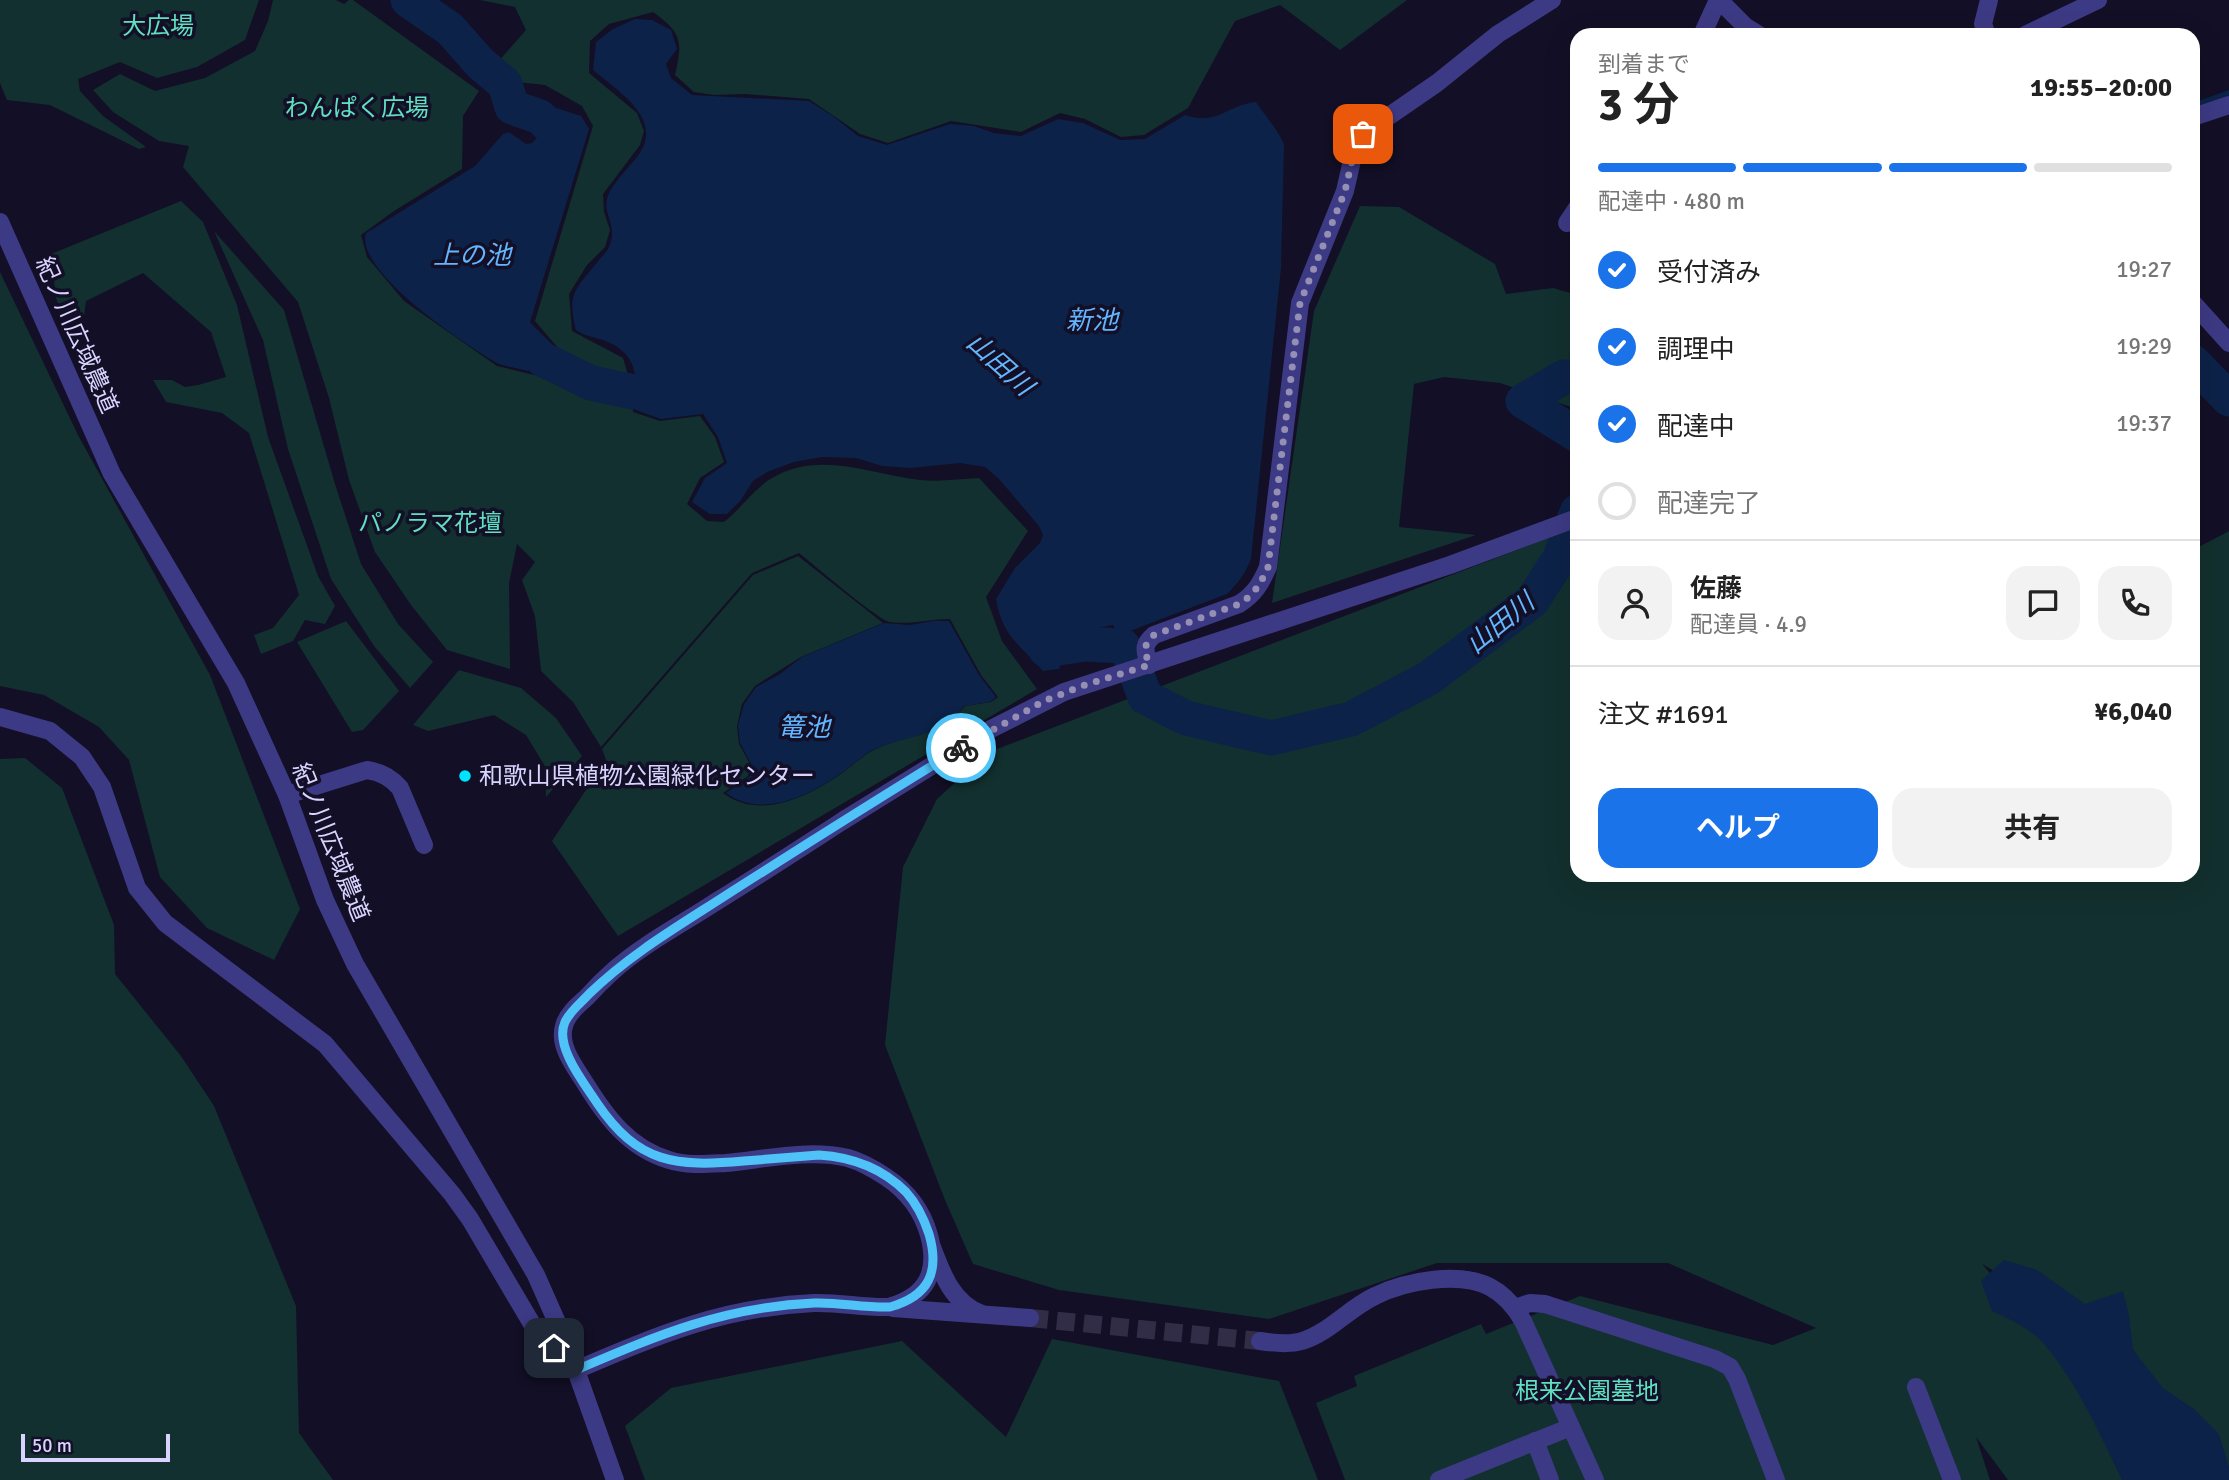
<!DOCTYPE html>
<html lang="ja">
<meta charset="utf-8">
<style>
:root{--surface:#fff;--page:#f2f2f2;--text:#222;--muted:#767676;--line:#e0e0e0;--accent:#1a73e8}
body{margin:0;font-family:Signika,"Noto Sans JP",sans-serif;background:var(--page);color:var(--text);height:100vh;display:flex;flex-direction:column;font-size:26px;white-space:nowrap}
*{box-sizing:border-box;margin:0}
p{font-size:23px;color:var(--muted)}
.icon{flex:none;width:38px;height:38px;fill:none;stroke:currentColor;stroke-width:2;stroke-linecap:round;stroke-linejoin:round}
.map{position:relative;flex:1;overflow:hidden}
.side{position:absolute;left:1570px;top:28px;width:630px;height:854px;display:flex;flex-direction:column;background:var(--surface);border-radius:21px;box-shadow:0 7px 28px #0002}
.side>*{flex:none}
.scale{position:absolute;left:21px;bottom:18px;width:149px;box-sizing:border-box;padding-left:7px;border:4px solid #d9d4ff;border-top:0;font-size:19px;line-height:24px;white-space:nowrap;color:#d9d4ff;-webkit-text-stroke:5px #130f26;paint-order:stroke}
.pin{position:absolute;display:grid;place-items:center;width:60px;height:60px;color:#fff;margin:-30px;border-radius:14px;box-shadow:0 4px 10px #0006}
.courier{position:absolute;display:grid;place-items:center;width:70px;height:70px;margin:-35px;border:5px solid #4fc3f7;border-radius:50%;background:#fff;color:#222;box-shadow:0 2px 9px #0007}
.overview em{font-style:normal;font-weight:700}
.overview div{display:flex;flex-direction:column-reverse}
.overview{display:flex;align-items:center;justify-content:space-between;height:119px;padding:0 28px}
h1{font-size:46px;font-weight:700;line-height:52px}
.bar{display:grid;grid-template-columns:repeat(4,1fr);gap:10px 7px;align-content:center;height:84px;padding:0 28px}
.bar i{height:9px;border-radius:5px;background:var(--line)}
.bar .current{background:var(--accent)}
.bar p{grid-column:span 4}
.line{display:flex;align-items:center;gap:18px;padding:0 28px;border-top:2px solid var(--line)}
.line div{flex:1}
.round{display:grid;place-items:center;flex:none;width:74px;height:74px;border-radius:21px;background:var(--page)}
ol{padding:0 28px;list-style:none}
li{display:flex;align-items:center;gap:21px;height:77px}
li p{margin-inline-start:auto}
li .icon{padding:7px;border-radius:50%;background:var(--accent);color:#fff;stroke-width:4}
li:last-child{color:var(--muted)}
li i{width:38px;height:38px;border:4px solid var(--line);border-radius:50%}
.button{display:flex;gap:14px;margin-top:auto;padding:14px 28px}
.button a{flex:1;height:80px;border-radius:21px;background:var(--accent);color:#fff;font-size:28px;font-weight:700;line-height:80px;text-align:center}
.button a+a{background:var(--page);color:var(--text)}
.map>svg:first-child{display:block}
</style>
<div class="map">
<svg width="2229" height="1480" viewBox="0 0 2229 1480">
<rect width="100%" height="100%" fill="#130f26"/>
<!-- green -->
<g fill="#12302f">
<polygon points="0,0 259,0 245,40 197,67 157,78 120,62 78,79 80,91 103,116 146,147 139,149 50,105 7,100 0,83"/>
<path d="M273 0H336L344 4 349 0H353L479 91 463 116 462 169 394 211 361 235 367 257 404 301 497 366 631 398 633 412 660 421 700 416 715 437 724 462 700 478 687 504 707 521 724 522C741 509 753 489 772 478 819 450 870 474 920 480 939 482 960 479 979 478L1028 531 986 597 1002 641 1037 689 618 936 552 841 606 760 602 749 753 575 798 556 883 623 801 657 755 686 742 704 737 726 739 744 750 764 748 776 723 793C759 820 805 798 838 776 850 768 860 757 874 750 908 733 938 739 965 706L991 702 998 697 981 675 950 619C930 619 911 625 890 622 879 621 813 564 799 553L752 573 601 747 573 702 541 671 535 616 522 580 535 562 517 544 509 583 510 669 447 650 411 605 375 552 349 480 329 398 298 302 183 167 189 146 159 141 113 112 93 90 120 74 155 91 205 78 255 51 268 21Z"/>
<path d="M480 0H1407L1340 50 1280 5 1235 21 1188 108 1144 135 1121 137 1085 119 1060 113 1021 132 951 121 888 143 860 134 809 99 745 94 714 95 694 92 675 75C683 41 682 33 653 12L609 24 590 41 589 73 637 113 644 131 640 145 603 194 604 212 610 230 605 247 587 265 569 294 572 331 623 358 628 375 626 384 599 379 558 348 535 321 593 126 582 106 545 85 517 82 496 64 526 30 515 7Z"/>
<polygon points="181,201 203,222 237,305 268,437 318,576 335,606 325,624 305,620 293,641 261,654 254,635 273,628 299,595 249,433 222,413 166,402 153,380 172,380 185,387 198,385 226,377 211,332 143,273 86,301 83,324 65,321 56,298 51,254"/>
<polygon points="1360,206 1399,207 1495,264 1506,294 1553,288 1577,295 1577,409 1500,383 1444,377 1414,384 1399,527 1476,535 1272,603 1314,311"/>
<polygon points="214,231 284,310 335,484 361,564 398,624 433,662 410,688 374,646 331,579 288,449 263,340"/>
<polygon points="0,272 78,435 210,675 300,909 274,960 207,928 160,877 129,760 99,727 44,695 0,686"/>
<polygon points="1577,527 1577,875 2193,875 2193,550 2229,531 2229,1480 2133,1350 1982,1264 2088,1387 2141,1480 2008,1480 1976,1437 1990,1480 1345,1480 1316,1403 1357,1386 1354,1376 1481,1324 1486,1334 1580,1296 1773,1345 1816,1328 1668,1263 1437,1263 1269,1319 1059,1290 973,1264 945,1200 885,1045 903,867 937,799 989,752"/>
<polygon points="346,621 399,691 363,730 352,732 297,642"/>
<polygon points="459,670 521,688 556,718 582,756 546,797 546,768 526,735 494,715 428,731 413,725"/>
<polygon points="25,758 62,788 114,925 115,974 181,1056 214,1106 296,1306 299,1433 333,1480 0,1480 0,759"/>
<polygon points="1052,1339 1279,1381 1318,1480 645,1480 625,1426 671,1388 902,1341 1006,1437"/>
</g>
<!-- water -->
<g fill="#0c2248">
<path d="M635 19 652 20 671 30 677 49 666 64 671 78 692 95 809 101 833 116 858 136 887 145 950 124 974 126 994 133 1021 136 1058 119 1083 123 1120 140 1145 139 1185 115C1219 126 1226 105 1256 102 1265 116 1277 128 1284 144L1281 268 1251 559C1246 573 1238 583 1227 594L1130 631 1117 632 1113 625 1059 635 1055 640 1061 662 1059 669 1043 671C1020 645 1002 636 996 599L1015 568 1040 543 1043 535 1039 526 999 479 985 467 960 463 911 468 882 466 856 458 822 457 794 462 767 472 753 481 741 500 727 514H710L692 502 705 478 727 463 718 437 703 414 661 419 636 410C636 377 640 354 603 340 593 337 585 336 576 330 566 292 577 288 599 260 602 256 607 252 609 247 619 225 601 214 608 196 612 184 629 167 637 157 666 120 619 92 593 70L596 42 613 29Z"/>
<path d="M520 96 581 116 589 129 530 322 544 343 528 371C518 368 506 367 497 363 467 346 354 271 366 233L475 166 503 134 509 132 526 144 532 143 537 138V127L507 117 506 107 513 99Z"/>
<path d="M933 621H949L979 675 996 697 990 702 964 706C960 711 955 718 950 721 928 737 899 738 875 749 862 755 852 766 840 774 809 796 761 819 726 793L750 776 751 764 740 743 738 725 744 704 756 687 780 674 802 657 884 623 910 625Z"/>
<path d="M2004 1260 2037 1270 2085 1304 2123 1291 2129 1315 2133 1350 2163 1388 2194 1409 2219 1434 2229 1467V1480H2122C2100 1434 2077 1382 2043 1343 2030 1328 2009 1319 1992 1311L1981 1281Z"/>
</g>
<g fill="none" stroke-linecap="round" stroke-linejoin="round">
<!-- stream -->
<polyline stroke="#0c2248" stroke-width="6" points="2193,106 2229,93"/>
<!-- river -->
<g stroke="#0c2248" stroke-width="35">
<polyline points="408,0 450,29 480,63 505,84 512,107 540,117 549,126"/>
<polyline points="507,320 516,333 542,359 591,383 634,392 681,381"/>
<polyline points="2193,362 2229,399"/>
<polyline points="1577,377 1564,377 1523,401 1577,435"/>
<polyline points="1049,616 1045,628 1046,650 1085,644 1123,646 1131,658 1145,697 1186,718 1271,738 1351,719 1429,678 1532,601 1560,558 1577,512"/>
</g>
<!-- tertiary-tunnel -->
<polyline stroke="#312d47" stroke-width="18" stroke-dasharray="18 9" stroke-linecap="butt" points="1030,1318 1260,1341"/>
<!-- minor -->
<g stroke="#3d3a85" stroke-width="18">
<polyline points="1719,0 1746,27 1759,35"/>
<polyline points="1702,35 1718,0"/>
<polyline points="1987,35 1983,24 1989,0"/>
<polyline points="2025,35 2098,0"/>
<polyline points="2193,117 2229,105"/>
<polyline points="1567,223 1577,208"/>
<polyline points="2193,303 2229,343"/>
<path d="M1149 665C1145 651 1142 645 1154 635L1239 604C1255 594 1261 583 1268 567L1300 303 1345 191 1356 143 1363 134 1437 83 1498 34 1552 0"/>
<polyline points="0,717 50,731 82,757 102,787 137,888 165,923 325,1044 452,1194 470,1219 545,1346 554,1348 567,1345"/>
<path d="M287 795 367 770C381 772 391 777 400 788L424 845"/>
<polyline points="844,820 991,729 1064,692 1450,565 1577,518"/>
<path d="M932 1247C942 1274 953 1304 982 1314"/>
</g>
<!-- tertiary -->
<g stroke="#3d3a85" stroke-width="18">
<polyline points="0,222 112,474 236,683 287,795 325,900 355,964 536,1275 567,1345 615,1480"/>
<polyline points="893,1308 1030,1318"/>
<polyline points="1515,1308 1530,1303 1545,1304 1715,1359 1730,1367 1737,1379 1776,1480"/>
<path d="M1260 1341C1273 1343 1289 1345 1302 1341 1329 1333 1349 1308 1375 1296 1405 1281 1459 1271 1490 1287 1505 1295 1515 1307 1523 1321L1595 1480"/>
<path d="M576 1370C658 1335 723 1307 814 1303 839 1302 864 1308 889 1307 927 1296 939 1272 929 1235 922 1210 907 1191 886 1177 874 1169 862 1162 848 1158 809 1149 766 1159 726 1163 707 1164 688 1166 669 1160 629 1148 606 1117 585 1083 575 1067 558 1046 564 1026 567 1014 578 1005 587 997 595 988 604 979 613 971 642 945 682 924 714 903 758 876 801 848 844 820"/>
<polyline points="1916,1387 1952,1480"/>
<polyline points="1535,1441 1550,1480"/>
<polyline points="1439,1480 1571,1427"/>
</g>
</g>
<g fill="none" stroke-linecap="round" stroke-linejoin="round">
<!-- done -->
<path stroke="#948fb3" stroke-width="7" stroke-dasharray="0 12.6" d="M961 748 1044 701 1082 686 1149 665C1145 651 1142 645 1154 635L1239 604C1255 594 1261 583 1268 567L1300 303 1345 191 1356 143 1363 134"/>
<!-- route -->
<path stroke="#4fc3f7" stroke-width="9" d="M554 1348 567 1345 576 1370C658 1335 723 1307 814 1303 839 1302 864 1308 890 1307 929 1296 940 1272 929 1234 924 1219 916 1203 906 1192 882 1168 851 1157 819 1155 794 1157 769 1159 744 1161 676 1167 638 1164 597 1103 584 1083 554 1046 565 1022 570 1011 581 1003 589 994 631 953 682 924 731 892 808 843 884 795 961 748"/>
</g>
<!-- markers -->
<circle fill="#00e5ff" stroke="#130f26" stroke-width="2.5" cx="465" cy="776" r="7"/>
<g text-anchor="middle" stroke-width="7" stroke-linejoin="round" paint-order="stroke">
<!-- park labels -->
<g font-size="24" fill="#5fe0c0" stroke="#130f26">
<text x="158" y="34">大広場</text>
<text x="357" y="116">わんぱく広場</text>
<text x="430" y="531">パノラマ花壇</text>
<text x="1587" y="1399">根来公園墓地</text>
</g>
<!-- street labels -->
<g font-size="24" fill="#d9d4ff" stroke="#130f26">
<text transform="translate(77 335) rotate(66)" y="8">紀ノ川広域農道</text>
<text transform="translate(331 842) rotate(68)" y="8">紀ノ川広域農道</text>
</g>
<!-- poi labels -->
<g font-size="24" fill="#d9d4ff" stroke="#130f26" text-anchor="start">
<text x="479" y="784">和歌山県植物公園緑化センター</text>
</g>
<!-- water labels -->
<g font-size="26" font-style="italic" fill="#62b6ff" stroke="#130f26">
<text x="472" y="264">上の池</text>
<text x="1092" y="329">新池</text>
<text transform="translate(1000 364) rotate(42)" y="9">山田川</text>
<text transform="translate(1500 623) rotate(-39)" y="9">山田川</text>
<text x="804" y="736">篭池</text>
</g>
</g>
</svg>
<div class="scale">50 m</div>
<div class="pin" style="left:1363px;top:134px;background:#ea580c"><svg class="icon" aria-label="bag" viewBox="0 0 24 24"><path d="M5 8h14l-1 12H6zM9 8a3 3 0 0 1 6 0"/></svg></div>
<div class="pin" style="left:554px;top:1348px;background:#1f2937"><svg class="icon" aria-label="home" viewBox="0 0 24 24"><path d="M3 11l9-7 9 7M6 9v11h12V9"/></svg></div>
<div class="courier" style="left:961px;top:748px"><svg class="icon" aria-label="bike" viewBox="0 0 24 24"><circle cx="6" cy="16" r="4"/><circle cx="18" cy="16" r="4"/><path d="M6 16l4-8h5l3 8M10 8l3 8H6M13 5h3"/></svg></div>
<section class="side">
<div class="overview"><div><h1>3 分</h1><p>到着まで</p></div><em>19:55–20:00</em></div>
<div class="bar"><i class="current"></i><i class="current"></i><i class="current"></i><i></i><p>配達中 · 480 m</p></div>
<ol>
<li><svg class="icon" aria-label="check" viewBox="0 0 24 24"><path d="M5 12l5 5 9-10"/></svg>受付済み<p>19:27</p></li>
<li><svg class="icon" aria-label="check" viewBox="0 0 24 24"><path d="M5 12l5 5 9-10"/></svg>調理中<p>19:29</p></li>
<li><svg class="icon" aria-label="check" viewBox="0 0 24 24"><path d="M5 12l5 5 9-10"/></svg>配達中<p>19:37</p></li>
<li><i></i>配達完了</li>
</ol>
<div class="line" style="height:126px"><a class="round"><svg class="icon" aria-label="person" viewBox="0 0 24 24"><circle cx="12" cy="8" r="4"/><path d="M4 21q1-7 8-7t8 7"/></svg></a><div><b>佐藤</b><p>配達員 · 4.9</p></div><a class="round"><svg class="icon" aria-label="chat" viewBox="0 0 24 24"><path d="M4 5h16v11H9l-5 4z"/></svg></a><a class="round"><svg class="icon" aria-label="phone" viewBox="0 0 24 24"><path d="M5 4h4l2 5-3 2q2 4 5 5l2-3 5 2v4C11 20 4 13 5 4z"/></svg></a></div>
<div class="line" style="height:91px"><div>注文 #1691</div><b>¥6,040</b></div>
<div class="button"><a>ヘルプ</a><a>共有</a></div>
</section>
</div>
